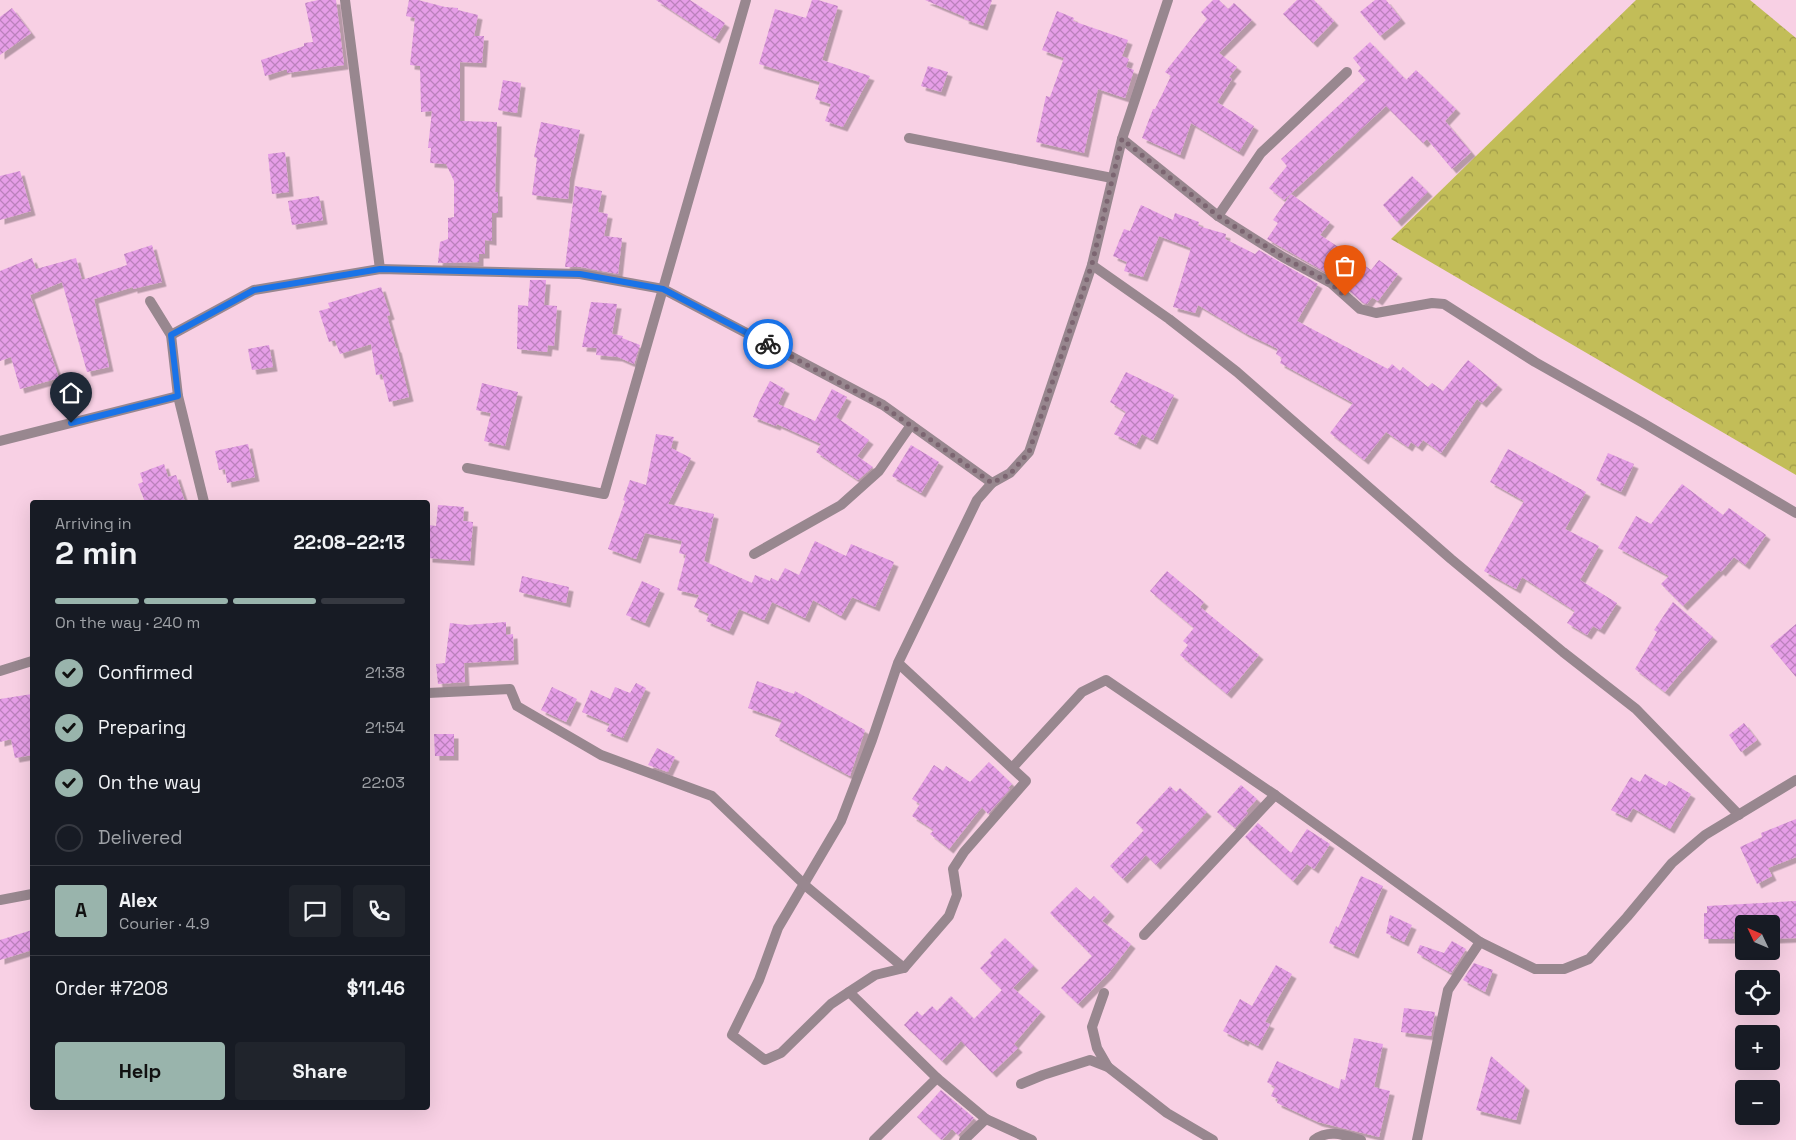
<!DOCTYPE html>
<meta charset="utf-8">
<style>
:root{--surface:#171b24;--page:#20242c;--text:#f1f3f6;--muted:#9ea1a6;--line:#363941;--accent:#99b4ac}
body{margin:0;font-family:"Space Grotesk",sans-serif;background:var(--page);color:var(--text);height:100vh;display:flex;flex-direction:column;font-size:19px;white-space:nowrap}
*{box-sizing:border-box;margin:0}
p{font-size:16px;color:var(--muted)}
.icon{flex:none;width:28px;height:28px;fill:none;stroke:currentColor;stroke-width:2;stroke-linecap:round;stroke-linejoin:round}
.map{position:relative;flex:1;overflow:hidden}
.side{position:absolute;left:30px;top:500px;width:400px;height:610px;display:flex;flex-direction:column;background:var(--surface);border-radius:5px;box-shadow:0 5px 20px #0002}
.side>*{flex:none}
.needle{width:32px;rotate:314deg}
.fabs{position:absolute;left:1735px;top:915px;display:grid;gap:10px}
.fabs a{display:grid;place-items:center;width:45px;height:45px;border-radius:5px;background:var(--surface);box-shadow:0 5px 20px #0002;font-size:25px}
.pin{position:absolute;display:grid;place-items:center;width:42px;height:42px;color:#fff;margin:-51px -21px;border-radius:50% 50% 50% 0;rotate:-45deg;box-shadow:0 0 5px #0007}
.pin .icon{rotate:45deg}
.courier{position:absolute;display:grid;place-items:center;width:50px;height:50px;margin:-25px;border:4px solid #1a73e8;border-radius:50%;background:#fff;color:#222;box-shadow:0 1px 6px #0007}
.summary em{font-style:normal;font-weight:600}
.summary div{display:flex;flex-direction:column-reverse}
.summary{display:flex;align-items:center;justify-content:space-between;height:85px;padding:0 25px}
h1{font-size:32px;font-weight:600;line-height:38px}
.bar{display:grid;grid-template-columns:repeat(4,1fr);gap:8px 5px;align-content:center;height:60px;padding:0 25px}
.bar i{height:6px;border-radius:4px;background:var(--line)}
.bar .current{background:var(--accent)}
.bar p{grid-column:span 4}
.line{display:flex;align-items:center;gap:12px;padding:0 25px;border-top:1px solid var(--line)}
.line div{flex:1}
.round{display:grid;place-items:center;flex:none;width:52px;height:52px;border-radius:5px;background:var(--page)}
ol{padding:0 25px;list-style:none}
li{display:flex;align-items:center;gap:15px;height:55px}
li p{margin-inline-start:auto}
li .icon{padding:5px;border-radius:50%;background:var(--accent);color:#111;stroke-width:4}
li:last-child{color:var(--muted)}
li i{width:28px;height:28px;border:2px solid var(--line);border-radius:50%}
.action{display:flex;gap:10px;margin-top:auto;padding:10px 25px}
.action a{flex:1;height:58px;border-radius:5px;background:var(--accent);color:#111;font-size:20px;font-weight:600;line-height:58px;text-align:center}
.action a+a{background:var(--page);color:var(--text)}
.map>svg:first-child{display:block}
</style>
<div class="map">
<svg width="1796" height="1140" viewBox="0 0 1796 1140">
<defs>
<pattern id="forest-crowns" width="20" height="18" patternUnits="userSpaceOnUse" patternTransform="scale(1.25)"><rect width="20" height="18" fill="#c2bd58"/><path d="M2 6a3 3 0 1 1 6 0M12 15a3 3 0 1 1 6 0" fill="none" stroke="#9f9a49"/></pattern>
<pattern id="building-cross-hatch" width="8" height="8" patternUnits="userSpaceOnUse" patternTransform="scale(1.25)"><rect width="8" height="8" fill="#e69ee7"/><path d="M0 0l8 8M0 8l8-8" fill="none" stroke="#bb81bc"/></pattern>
<filter id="shadow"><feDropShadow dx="4.5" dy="4.5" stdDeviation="0" flood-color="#0004"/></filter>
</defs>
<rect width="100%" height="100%" fill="#f8d0e4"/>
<!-- forest -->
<polygon fill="url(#forest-crowns)" points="1636,0 1750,0 1796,38 1796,475 1391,239"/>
<!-- building -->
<g fill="url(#building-cross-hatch)" filter="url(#shadow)">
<polygon points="318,0 336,0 344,65 287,73 287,69 265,76 261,60 304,46 304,43 313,42 305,3"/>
<polygon points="409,0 418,0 445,7 458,8 458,10 478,15 474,36 484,36 482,63 460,62 460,121 497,122 495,192 498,192 498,213 492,213 492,241 485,240 485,254 479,254 479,262 438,263 440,242 448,239 448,218 454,217 454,181 446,164 430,163 431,148 428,148 432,111 421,112 420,66 410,65 415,18 406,16"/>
<polygon points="656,0 690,0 725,23 715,39"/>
<polygon points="812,0 818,0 838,6 822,60 870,76 843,127 825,121 831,104 815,99 820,82 759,64 775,9 806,18"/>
<polygon points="925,0 992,0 983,26 964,19 965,17"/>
<polygon points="1213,0 1219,0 1228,9 1234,3 1252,20 1219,53 1237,67 1229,77 1232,79 1217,102 1254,126 1239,152 1191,123 1180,155 1142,138 1153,109 1155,109 1171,76 1165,72 1207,19 1201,12"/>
<polygon points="1297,0 1314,0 1334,21 1313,43 1283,14"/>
<polygon points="1375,0 1386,0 1401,19 1380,36 1360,12"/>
<polygon points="12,8 31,33 0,55 0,17"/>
<polygon points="1057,11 1074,18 1073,21 1128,40 1122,56 1129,59 1126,67 1134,70 1125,98 1098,89 1084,153 1036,142 1046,96 1050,97 1064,58 1042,50"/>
<polygon points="1370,42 1406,80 1416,70 1456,109 1445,121 1471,152 1452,169 1427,139 1423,143 1386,106 1284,200 1269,188 1287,166 1281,159 1366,80 1358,71 1361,68 1353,58"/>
<polygon points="928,66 948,72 941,92 921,86"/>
<polygon points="503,80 521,83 517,113 498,110"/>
<polygon points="541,122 580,130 570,177 568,199 532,195 537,158 534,157"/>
<polygon points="285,152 289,192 272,194 268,154"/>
<polygon points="20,171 31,211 0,220 0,176"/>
<polygon points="1412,176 1428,192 1397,222 1383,205"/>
<polygon points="575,186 602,191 598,212 608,214 604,236 622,238 618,274 581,267 565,267"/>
<polygon points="1291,194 1330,222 1320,235 1343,250 1371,270 1379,260 1398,274 1378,301 1372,297 1367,304 1363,303 1334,277 1267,239 1278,223 1273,220"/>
<polygon points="319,196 323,220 292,225 288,201"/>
<polygon points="1141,205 1173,220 1175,213 1199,222 1198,226 1226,234 1225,239 1255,254 1259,250 1318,284 1297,321 1388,369 1392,364 1400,371 1403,367 1428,387 1432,383 1443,391 1468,360 1498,385 1482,403 1477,399 1441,453 1423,440 1418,447 1411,442 1408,447 1386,432 1364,460 1330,433 1353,403 1280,363 1282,358 1276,354 1278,349 1245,333 1198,305 1195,313 1173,307 1191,248 1159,236 1143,277 1124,271 1127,262 1113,256 1124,229 1130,231"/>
<polygon points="152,245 162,282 133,289 133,287 94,299 109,367 87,372 62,282 30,295 59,378 20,389 11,357 0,361 0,271 32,258 36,269 76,258 82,280 127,265 124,254"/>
<polygon points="530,280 546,280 544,305 557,306 554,346 548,345 547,352 517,349 518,305 528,306"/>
<polygon points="381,287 390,315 387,316 396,348 397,348 409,397 389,402 382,374 376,375 371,344 340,354 335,340 329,342 319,311 330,308 328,303"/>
<polygon points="591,302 617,304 612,334 623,336 622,338 640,345 634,364 618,357 596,355 597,348 582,347"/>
<polygon points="269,345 273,367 252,370 248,349"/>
<polygon points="1126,372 1174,395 1153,440 1142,434 1136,445 1114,434 1126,412 1110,402"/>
<polygon points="770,381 785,389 778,404 815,421 832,389 847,397 836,417 869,440 857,456 873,467 858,480 816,452 821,444 777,424 776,426 753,417 759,402"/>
<polygon points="482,383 518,392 505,446 484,441 491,413 476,410"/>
<polygon points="656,434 674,437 671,448 691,458 668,504 714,514 704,561 752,583 755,575 770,581 771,578 778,581 785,568 799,575 815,541 846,556 851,544 894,562 875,607 852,597 841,616 813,600 805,618 772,602 764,620 739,609 729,631 706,621 709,614 694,607 699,595 677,590 686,555 679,553 682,541 645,533 636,559 608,549 625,501 623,500 630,480 646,485"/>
<polygon points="248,444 255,477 227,483 225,469 219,470 215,451"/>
<polygon points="911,445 939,462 921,493 892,476"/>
<polygon points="1508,449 1586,492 1565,529 1599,546 1580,580 1617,603 1600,630 1593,626 1587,635 1567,623 1575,611 1522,577 1516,589 1484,571 1524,501 1490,482"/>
<polygon points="1608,453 1634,464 1621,492 1596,480"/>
<polygon points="164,464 168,477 176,475 185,502 145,502 138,484 143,482 140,473"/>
<polygon points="1682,484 1723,515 1729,508 1766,535 1745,565 1734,557 1721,572 1719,570 1683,606 1661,584 1669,576 1618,548 1636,516 1651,524"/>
<polygon points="438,505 464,507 463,521 473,522 470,561 428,558 429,525 436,526"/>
<polygon points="1167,571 1204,602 1200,607 1259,655 1227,694 1180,655 1188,645 1183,641 1194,628 1150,591"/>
<polygon points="522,576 569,587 566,603 519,592"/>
<polygon points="642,581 660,589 645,623 626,615"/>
<polygon points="1673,602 1713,637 1678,676 1665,692 1635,669 1657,632 1654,630"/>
<polygon points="506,622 506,635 513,634 514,660 464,663 465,682 438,684 436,664 445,663 450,623 467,625"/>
<polygon points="1796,624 1796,677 1770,646"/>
<polygon points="757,681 794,694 795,691 865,730 850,776 775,736 782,720 748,708"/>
<polygon points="636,683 646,688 623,738 606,731 610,724 582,712 591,690 610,699 615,687 630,693"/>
<polygon points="552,687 577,699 566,722 541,710"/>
<polygon points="32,694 32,755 15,758 11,739 0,742 0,699"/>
<polygon points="1744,723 1757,740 1741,752 1729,735"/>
<polygon points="434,734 454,734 454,756 435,756"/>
<polygon points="657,748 675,757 668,772 648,765"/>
<polygon points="989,762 1012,784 1008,788 1010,789 988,814 982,807 949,849 930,834 934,830 912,816 920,804 912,799 934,765 943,771 946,766 970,782"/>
<polygon points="1645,774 1666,786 1669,781 1691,794 1670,829 1633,808 1627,818 1611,810 1631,777 1640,782"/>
<polygon points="1241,785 1257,799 1246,811 1248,813 1235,828 1217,812"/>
<polygon points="1170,786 1176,792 1180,788 1207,812 1156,865 1146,855 1123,879 1110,866 1144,830 1136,823"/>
<polygon points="1796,819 1796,857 1768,868 1772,876 1757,884 1740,847 1762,837 1761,833"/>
<polygon points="1258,823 1291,853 1307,829 1330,844 1314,869 1307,864 1293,881 1245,837"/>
<polygon points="1361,876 1383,886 1354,954 1329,943 1336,926 1338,928"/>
<polygon points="1076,887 1090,900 1094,896 1110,912 1102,921 1131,944 1108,974 1078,1004 1061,988 1092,956 1050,913"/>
<polygon points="1796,901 1796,938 1771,939 1771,924 1744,924 1744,932 1733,932 1734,939 1704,939 1704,913 1707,913 1707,906"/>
<polygon points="1390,915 1412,925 1404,942 1386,933"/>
<polygon points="32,930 32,950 0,960 0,940"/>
<polygon points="1005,938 1034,966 1013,988 1041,1012 1014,1044 1018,1048 992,1073 961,1041 942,1061 904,1025 917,1011 922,1016 932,1006 937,1011 951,996 974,1019 1002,990 980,968 992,956 990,953"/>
<polygon points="1452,941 1466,949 1451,973 1417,953 1420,945 1444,953"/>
<polygon points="1474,963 1493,970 1485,992 1463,980"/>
<polygon points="1276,965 1292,974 1265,1022 1270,1024 1258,1046 1245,1039 1244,1042 1223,1031 1240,999 1252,1006"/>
<polygon points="1404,1008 1435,1012 1431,1036 1401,1032"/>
<polygon points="1354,1038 1383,1044 1374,1087 1390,1091 1379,1137 1318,1122 1277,1103 1278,1099 1271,1096 1275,1087 1267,1082 1277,1061 1339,1089 1341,1079 1345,1080"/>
<polygon points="1491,1056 1525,1086 1516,1120 1476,1110"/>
<polygon points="941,1090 974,1118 958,1135 952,1129 942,1140 917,1117"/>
</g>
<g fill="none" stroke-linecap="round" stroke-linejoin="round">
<!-- street -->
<g stroke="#98878f" stroke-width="10">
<polyline points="345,0 380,269"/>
<polyline points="909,138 1112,178"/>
<polyline points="1122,139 1218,216 1283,257 1331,283 1360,309 1376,313 1432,303 1444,304 1535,362 1643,423 1796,513"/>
<polyline points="1218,216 1261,153 1347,72"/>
<polyline points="1092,265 1169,319 1237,372 1451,559 1563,652 1636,709 1739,815"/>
<polyline points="150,301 171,335 178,396 204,502"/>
<polyline points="171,335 254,290 380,269 580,274 663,289 883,405 992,483"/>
<polyline points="0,441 178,396"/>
<polyline points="467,468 604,494 746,0"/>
<polyline points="754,554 841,505 879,471 911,425"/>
<polyline points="898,663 1026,781 964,852 953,869 957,895 949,916 904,968 875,975 849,992 831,1004 781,1053 765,1060 732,1035 759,980 778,928 841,821 872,740 898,663 977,500 992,483 1010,473 1029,452 1092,265 1122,139 1168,0"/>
<polyline points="0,671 32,661"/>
<polyline points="428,693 510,689 517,706 601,755 712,796 807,887 904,968"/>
<polyline points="1013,767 1082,692 1106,680 1275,795 1480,942 1535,969 1564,969 1589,959 1627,917 1672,863 1705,835 1796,780"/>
<polyline points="0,900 32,894"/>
<polyline points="1144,935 1275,795"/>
<polyline points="849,992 937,1078 874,1140"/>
<polyline points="1104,993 1092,1027 1097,1048 1108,1067"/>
<polyline points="937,1078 986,1119 964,1140"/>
<polyline points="1021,1084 1043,1075 1090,1060 1108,1067 1167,1113 1213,1140"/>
<polyline points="986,1119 1032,1140"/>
<path d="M1314 1140C1329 1129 1344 1135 1361 1140"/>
<polyline points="1417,1140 1448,990 1480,942"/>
</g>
</g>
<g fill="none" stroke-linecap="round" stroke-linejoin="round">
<!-- done -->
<polyline stroke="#7c6571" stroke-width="5" stroke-dasharray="0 9" points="768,344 883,406 992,483 1010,474 1029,452 1092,264 1122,139 1218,216 1283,257 1330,283 1345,296"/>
<!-- route -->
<polyline stroke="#1a73e8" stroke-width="6" points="71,423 178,396 171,335 254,290 380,269 580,274 663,289 768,344"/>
</g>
</svg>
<div class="fabs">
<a><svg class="needle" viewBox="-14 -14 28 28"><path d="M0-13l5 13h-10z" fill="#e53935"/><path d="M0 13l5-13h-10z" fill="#9ea1a6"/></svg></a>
<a><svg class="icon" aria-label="locate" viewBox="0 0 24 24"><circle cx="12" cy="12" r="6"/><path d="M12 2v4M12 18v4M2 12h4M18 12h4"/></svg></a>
<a>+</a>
<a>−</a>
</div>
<div class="pin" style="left:1345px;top:296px;background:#ea580c"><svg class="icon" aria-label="bag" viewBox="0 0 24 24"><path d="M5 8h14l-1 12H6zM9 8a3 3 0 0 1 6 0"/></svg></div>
<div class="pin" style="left:71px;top:423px;background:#1f2937"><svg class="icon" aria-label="home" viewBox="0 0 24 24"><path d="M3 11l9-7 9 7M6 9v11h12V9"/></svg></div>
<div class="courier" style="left:768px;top:344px"><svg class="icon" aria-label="bike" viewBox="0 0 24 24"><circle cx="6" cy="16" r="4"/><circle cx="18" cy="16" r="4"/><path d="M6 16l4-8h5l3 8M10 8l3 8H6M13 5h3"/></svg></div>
<section class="side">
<div class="summary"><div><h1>2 min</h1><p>Arriving in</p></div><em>22:08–22:13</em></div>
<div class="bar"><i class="current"></i><i class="current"></i><i class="current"></i><i></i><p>On the way · 240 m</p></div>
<ol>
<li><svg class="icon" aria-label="check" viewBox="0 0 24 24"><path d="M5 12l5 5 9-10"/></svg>Confirmed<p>21:38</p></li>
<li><svg class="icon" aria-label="check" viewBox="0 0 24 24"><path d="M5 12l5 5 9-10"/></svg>Preparing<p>21:54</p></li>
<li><svg class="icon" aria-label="check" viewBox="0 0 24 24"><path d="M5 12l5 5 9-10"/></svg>On the way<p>22:03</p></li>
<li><i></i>Delivered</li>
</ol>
<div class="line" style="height:90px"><b class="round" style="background:var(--accent);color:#111">A</b><div><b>Alex</b><p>Courier · 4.9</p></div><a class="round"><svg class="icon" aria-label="chat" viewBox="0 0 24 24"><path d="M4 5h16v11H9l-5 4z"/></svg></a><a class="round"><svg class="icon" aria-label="phone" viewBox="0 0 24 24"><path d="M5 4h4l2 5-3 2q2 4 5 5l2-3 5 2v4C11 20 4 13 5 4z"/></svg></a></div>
<div class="line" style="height:65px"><div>Order #7208</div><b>$11.46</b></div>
<div class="action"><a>Help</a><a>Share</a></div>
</section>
</div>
